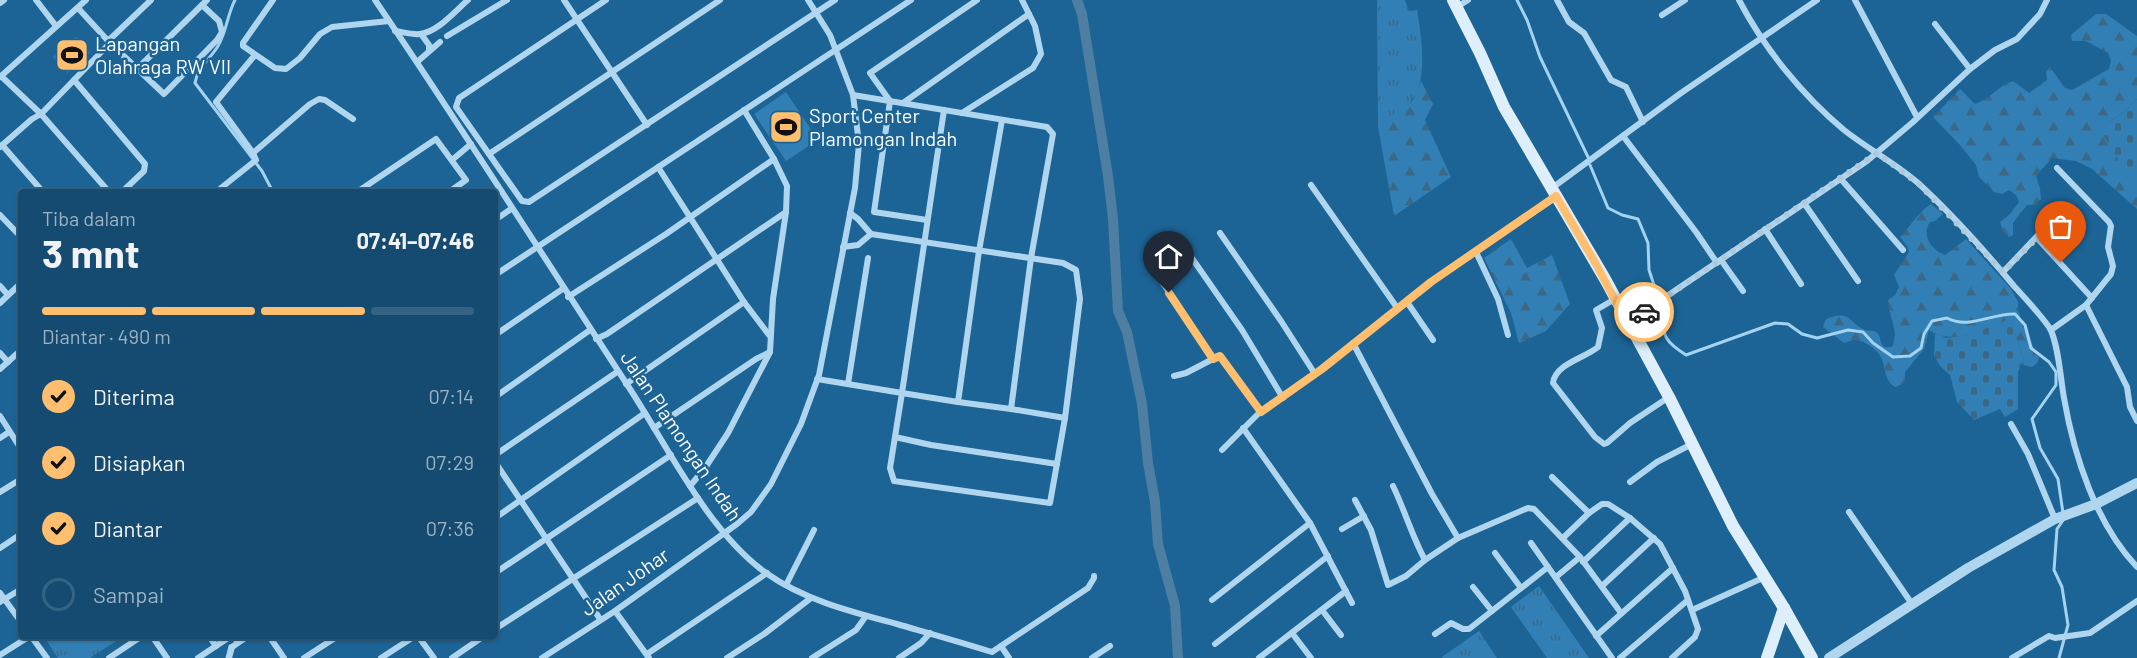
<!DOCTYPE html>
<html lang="id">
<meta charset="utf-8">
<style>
:root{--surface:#154b70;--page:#1e5275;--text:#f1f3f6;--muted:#9db3c3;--line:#346383;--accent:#ffbf6f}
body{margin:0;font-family:Barlow,sans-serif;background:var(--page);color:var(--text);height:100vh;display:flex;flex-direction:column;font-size:22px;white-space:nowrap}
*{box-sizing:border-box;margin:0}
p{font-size:20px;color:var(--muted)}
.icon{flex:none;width:33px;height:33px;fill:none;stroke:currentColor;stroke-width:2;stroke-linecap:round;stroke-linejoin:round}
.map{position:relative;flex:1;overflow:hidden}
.drawer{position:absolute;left:18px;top:189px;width:480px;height:450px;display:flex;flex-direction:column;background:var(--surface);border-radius:6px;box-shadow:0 2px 4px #0004,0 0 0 2px var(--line)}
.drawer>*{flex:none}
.pin{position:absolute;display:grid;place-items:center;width:51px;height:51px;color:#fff;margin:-62px -26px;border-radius:50% 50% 50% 0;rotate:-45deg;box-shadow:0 0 6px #0007}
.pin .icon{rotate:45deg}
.courier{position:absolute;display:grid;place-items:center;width:60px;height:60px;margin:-30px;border:4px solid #ffbf6f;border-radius:50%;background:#fff;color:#222;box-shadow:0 2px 8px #0007}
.summary em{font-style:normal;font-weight:700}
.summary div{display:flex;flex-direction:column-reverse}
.summary{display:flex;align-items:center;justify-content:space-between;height:102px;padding:0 24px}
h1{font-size:39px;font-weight:700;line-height:45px}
.bar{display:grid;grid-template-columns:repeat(4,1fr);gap:9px 6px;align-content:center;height:72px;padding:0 24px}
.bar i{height:8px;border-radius:4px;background:var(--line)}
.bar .active{background:var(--accent)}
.bar p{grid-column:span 4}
ol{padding:0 24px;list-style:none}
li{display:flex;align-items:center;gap:18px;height:66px}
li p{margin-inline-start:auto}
li .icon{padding:6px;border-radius:50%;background:var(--accent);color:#111;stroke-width:4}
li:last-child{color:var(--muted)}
li i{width:33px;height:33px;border:3px solid var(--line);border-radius:50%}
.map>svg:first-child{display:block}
</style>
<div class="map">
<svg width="2137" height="658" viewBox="0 0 2137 658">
<defs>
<pattern id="grass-tufts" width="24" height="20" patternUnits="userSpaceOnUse" patternTransform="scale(1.5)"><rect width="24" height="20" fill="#317fb4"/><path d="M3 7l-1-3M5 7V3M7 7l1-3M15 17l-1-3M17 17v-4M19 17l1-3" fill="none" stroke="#3d6885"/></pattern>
<pattern id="forest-firs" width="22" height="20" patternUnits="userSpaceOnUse" patternTransform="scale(1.5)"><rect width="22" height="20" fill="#317fb4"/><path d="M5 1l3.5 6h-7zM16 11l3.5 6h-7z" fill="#3d6885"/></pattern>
<pattern id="cemetery-stones" width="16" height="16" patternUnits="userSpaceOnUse" patternTransform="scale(1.5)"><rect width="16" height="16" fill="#317fb4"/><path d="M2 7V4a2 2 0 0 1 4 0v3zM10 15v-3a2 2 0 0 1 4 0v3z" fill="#3d6885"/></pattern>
</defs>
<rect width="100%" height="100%" fill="#1c6496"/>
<!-- grass -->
<g fill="url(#grass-tufts)">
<path d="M1377 0H1405L1409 11 1417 10C1421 34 1429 81 1411 101 1403 111 1389 119 1378 127Z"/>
<polygon points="1539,586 1589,658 1547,658 1511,607"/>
<polygon points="1479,631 1497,658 1443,658 1442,657"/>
<polygon points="52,636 124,636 90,658 58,658 46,640"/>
</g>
<!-- forest -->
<g fill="url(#forest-firs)">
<path d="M2096 14H2106L2137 36V99L2124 112 2107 123 2133 179H2137V209L2092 169 2076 161 2052 158 2036 176 2040 189 2041 199 2035 205H2027L2013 223V235L2009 237 2003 231 2000 222 2010 214 2019 202 2016 195 2009 190 2002 194 1994 192 1979 177 1976 165 1960 145 1933 117 1960 89 1975 104C1989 100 1999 85 2013 81L2029 93 2047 80 2046 72 2050 67 2065 88 2072 90 2109 69 2111 61 2108 53 2086 41H2072L2071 35Z"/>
<polygon points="1421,81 1433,104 1425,120 1451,177 1394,216 1378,127 1413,100"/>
<path d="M1931 204 1943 214 1935 221 1930 222C1921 235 1931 250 1945 255L1966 239 2011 289 2018 302V310L2023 326 2039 358 2037 363 2032 367 2023 365 2024 361 2011 322C1986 330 1952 346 1929 330L1924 349 1905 372V381L1903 384 1895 387C1886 382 1885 371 1883 362 1881 352 1864 339 1854 340 1850 341 1847 342 1844 343L1823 327 1826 319C1852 309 1848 323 1865 330 1869 332 1875 329 1878 334 1881 338 1880 343 1884 347H1892C1900 330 1888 317 1888 300L1895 295 1899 287 1894 275 1909 252 1908 247 1900 237C1911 226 1918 212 1931 204Z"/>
<polygon points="1511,239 1527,268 1552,255 1570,304 1546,331 1519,343 1511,313 1484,258"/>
</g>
<!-- cemetery -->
<g fill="url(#cemetery-stones)">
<polygon points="2137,99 2137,179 2133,179 2126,172 2103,135 2107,123 2124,112"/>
<polygon points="2007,320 2011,322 2024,361 2018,372 2018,409 2005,417 2000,409 1974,420 1957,402 1950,375 1940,366 1934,355 1935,334 1939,334 1946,338 1969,335"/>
</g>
<!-- garden -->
<g fill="#317fb4">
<polygon points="76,37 90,53 67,73 53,57"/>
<polygon points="786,92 818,140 786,161 754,114"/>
</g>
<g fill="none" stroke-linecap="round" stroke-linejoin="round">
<!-- stream -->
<g stroke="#a3d3f1" stroke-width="3">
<path d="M235 0C227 15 227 31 218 46 211 58 197 68 195 83L262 171 273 192"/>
<polyline points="1517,0 1527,20 1540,57 1588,157"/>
<polyline points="1590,165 1608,208 1622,215 1638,219 1648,243 1649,270 1659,300"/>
<path d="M1660 308C1664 335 1662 340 1686 355L1775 323 1788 324 1802 334 1817 338 1848 330 1863 332 1873 343 1893 357 1910 356 1921 348 1924 334 1932 321 1947 318C1969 330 1992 313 2015 314L2025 325 2031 348 2049 362 2056 372V385L2032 419 2040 448 2058 479 2063 513"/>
<polyline points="235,641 242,636"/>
<polyline points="227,658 230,646"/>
<polyline points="2059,658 2068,625 2062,587 2054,570 2057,529 2064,519"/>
</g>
<!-- canal -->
<polyline stroke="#4e7fa2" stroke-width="10" points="1077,0 1082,14 1108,176 1113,219 1118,311 1127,332 1142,404 1148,463 1155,502 1158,544 1175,606 1178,658"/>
<!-- minor -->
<g stroke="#b0d6ef" stroke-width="6">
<polyline points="36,0 56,26"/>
<polyline points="273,0 243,43 243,46 275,68 286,69 300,58 320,34 332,27 389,21"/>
<path d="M375 0C462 128 545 259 630 389 669 449 708 531 766 573 804 600 852 612 897 624 928 633 960 642 992 652L1088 588 1094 578V576"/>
<polyline points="564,0 647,125"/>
<polyline points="606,0 459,98 456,107 522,201 529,202 835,0"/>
<polyline points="1557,0 1569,22 1584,33 1611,80 1626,87 1643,122"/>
<path d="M1739 0C1764 48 1802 95 1844 130 1868 149 1895 163 1918 183 1952 214 1984 250 2014 286 2026 299 2039 313 2049 327 2058 340 2061 382 2064 398 2074 456 2096 524 2137 567"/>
<polyline points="1855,0 1917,117"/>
<polyline points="0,3 4,0"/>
<polyline points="1457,7 1468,0"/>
<polyline points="78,8 110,43 164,94 217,40 222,32 219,21 202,5"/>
<polyline points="1662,15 1685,0"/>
<polyline points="1935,24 1970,69"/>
<path d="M395 31C403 32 412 35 420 34 438 32 455 11 468 0"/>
<polyline points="421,34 429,45 429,51"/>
<polyline points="447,36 507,0"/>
<polyline points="108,41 151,0"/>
<polyline points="417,62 440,42"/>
<polyline points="137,69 207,0"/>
<polyline points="1,76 41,114 109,192"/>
<polyline points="0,77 86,0"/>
<polyline points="74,80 145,164 144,171 122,192"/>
<polyline points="853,95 1047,127 1053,134 1031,258 1011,409 958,402"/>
<polyline points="903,103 1029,14"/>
<polyline points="944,110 902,393 958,402 979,251 1002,120"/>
<polyline points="962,113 1033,68 1041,54 1035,26 1022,0"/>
<polyline points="1623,136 1696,232 1717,263"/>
<polyline points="2,145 43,192"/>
<polyline points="0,147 32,119 41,114 110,43"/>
<polyline points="253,153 310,104 319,99 325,100 353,119"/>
<polyline points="489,154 720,0"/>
<polyline points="452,160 471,144"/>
<polyline points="658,167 744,302 769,335"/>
<polyline points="1840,178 1903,250"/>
<polyline points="1311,185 1398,309"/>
<polyline points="1552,188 1681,93 1817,0"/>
<polyline points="216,192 256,160 253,153 216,102 255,55"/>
<polyline points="357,192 436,139 466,180 449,192"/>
<polyline points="1804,203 1858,281"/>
<polyline points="850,213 858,219 871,234"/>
<polyline points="0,215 21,237"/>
<polyline points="495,220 511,209"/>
<polyline points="927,220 874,212 890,101 870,73 977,0"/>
<polyline points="1765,229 1801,284"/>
<polyline points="1220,233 1281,321 1315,374"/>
<polyline points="2037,238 2092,298"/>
<polyline points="1187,251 1242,330 1283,398"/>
<polyline points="1476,252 1498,299 1508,335"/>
<polyline points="1721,260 1743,291"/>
<polyline points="2003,272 2060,212"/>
<polyline points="1157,274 1213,359 1220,356 1261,412"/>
<polyline points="495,275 911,0"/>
<polyline points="0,286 8,295"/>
<polyline points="568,297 666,234 774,159"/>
<path d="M1615 299 1596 310 1602 328 1598 347C1585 358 1555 364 1553 383L1595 437 1604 444 1607 443 1630 423 1669 397"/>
<polyline points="1407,302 1433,340"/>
<polyline points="0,303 21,283"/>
<polyline points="2086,305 2127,387 2130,407 2137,421"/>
<polyline points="1627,323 1867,161 1913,122 1970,69 1995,50 2017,39 2040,14 2047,0"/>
<polyline points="2051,330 2086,305 2111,274 2113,266 2108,247 2111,226 2109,222 2057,168"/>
<polyline points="495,335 564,288"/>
<polyline points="596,339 607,334 786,212"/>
<polyline points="1353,343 1432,494 1458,538 1528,508 1534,509 1580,557 1621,613"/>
<polyline points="0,353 8,362"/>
<polyline points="0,369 21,350"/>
<polyline points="1174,376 1186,373 1213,359"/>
<polyline points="817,379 902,393 890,468 894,481 1050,503 1065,418 1080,299 1076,270 1063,263 871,234 858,245 843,247"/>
<polyline points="626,384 744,302"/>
<polyline points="848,384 868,258"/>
<polyline points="495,397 590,330"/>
<polyline points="1011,409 1065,418"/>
<polyline points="0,416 21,449"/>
<polyline points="2011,424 2028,454 2055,519"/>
<polyline points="654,428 756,359 770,352"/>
<polyline points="1243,428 1310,523 1352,603"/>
<polyline points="895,437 931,445 1057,464"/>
<polyline points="0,438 9,432"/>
<polyline points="1222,450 1258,414 1315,374 1431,282 1556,197"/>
<polyline points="495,455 617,372"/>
<polyline points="495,462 600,619"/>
<polyline points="1552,477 1589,513 1602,504 1608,504 1630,518 1660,544 1685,591 1698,629 1695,637 1672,658"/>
<polyline points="1630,482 1657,462 1692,444"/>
<polyline points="690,486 705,468 728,433 770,352 773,299 786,212 787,186 774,159 744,110"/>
<path d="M1393 486C1405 511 1412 536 1425 560"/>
<polyline points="0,492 21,479"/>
<polyline points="1355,500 1371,530 1388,585 1406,576 1425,560 1458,538"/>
<polyline points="1849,512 1912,604"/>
<polyline points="495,518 645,413"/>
<polyline points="1342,529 1364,516"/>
<polyline points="1563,538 1589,513"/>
<polyline points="1531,543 1548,567"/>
<polyline points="0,548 21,534"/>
<polyline points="1495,553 1521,588"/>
<polyline points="1583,562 1630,518"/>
<polyline points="495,573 671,455"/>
<polyline points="1556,577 1580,557"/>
<polyline points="786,585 814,530"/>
<polyline points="1602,586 1654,538"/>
<polyline points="1473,587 1492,611"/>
<polyline points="0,593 21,622"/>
<polyline points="1212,600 1310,523"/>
<polyline points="0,602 21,589"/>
<polyline points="1322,610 1341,635"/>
<polyline points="1692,610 1765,577"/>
<polyline points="615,611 649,658"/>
<polyline points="495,629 698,498"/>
<polyline points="1292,633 1311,658"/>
<polyline points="1435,634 1451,623 1463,629 1469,629 1548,567 1612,658"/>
<polyline points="31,636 47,658"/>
<polyline points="152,636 167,658"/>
<polyline points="209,636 216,646"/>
<polyline points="269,636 284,658"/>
<polyline points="418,636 434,658"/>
<polyline points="1596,636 1673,568"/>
<polyline points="1215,644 1328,556"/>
<polyline points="1001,646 1009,658"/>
<polyline points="647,654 767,573"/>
<polyline points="0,655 30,636"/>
<polyline points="109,658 142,636"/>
<polyline points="198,658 231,636"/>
<polyline points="229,658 232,647 248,636"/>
<polyline points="304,658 338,636"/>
<polyline points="381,658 415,636"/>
<polyline points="452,658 484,636"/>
<polyline points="542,658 615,611 737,524 751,512 771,484 801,424 819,375 855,188 859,144 853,95 830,35 808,0"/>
<polyline points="727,658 764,634 811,598"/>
<polyline points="812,658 856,630 866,616"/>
<polyline points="899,658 921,643 930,633"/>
<polyline points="1092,658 1110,646"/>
<polyline points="1259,658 1346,591"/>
<polyline points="1620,658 1688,600"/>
<polyline points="2012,658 2049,636 2055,638 2090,633 2137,601"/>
</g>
<!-- tertiary -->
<polyline stroke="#b0d6ef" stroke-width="10" points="1829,658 1968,568 2055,519 2096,504 2137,483"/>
<!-- secondary -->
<g stroke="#deeffb" stroke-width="12">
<polyline points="1453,0 1480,53 1504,107 1605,279 1669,397 1733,526 1784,608 1812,658"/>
<polyline points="1767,658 1784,608"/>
</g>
</g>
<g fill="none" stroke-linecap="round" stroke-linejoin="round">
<!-- done -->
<polyline stroke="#b0c9da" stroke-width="6" stroke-dasharray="0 10.8" points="1644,312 1877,153 1919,184 2003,272 2037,238 2061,263"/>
<!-- route -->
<polyline stroke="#ffbf6f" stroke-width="8" points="1169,293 1213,359 1220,356 1261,412 1322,369 1431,282 1556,196 1596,264 1627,323 1644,312"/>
</g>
<!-- icons -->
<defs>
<g id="stadium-square" transform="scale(1.725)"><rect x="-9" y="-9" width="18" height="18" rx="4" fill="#ffbf6f" stroke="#1c6496"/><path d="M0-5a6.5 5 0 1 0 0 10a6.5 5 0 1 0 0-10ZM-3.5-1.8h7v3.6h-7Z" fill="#111"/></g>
</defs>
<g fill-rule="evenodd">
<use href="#stadium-square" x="72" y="55"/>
<use href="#stadium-square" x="786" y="127"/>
</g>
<g text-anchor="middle" stroke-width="5" stroke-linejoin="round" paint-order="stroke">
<!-- poi labels -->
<g font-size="20" fill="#fff" stroke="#1c6496" text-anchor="start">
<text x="95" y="51">Lapangan<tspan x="95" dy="23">Olahraga RW VII</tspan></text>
<text x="809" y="123">Sport Center<tspan x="809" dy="23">Plamongan Indah</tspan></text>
</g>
<!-- street labels -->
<g font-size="20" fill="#fff" stroke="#1c6496">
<text transform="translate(681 436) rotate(56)" y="7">Jalan Plamongan Indah</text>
<text transform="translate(625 582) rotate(-35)" y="7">Jalan Johar</text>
</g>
</g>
</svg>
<div class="pin" style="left:2061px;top:263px;background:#ea580c"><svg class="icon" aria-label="bag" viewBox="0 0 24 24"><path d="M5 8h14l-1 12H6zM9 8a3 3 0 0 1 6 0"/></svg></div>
<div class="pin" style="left:1169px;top:293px;background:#1f2937"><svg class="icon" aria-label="home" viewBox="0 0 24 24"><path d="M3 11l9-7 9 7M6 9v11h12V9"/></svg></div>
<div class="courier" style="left:1644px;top:312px"><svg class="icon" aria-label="car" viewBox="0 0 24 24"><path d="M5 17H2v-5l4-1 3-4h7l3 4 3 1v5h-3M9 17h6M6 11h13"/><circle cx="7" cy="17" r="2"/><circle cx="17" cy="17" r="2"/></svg></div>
<section class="drawer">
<div class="summary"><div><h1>3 mnt</h1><p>Tiba dalam</p></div><em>07:41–07:46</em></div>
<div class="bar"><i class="active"></i><i class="active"></i><i class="active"></i><i></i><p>Diantar · 490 m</p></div>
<ol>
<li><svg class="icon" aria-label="check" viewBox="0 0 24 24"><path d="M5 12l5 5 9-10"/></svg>Diterima<p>07:14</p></li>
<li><svg class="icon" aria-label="check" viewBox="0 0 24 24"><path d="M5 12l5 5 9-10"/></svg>Disiapkan<p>07:29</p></li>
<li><svg class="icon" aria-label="check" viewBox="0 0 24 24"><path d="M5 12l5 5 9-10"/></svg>Diantar<p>07:36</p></li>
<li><i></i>Sampai</li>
</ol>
</section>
</div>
